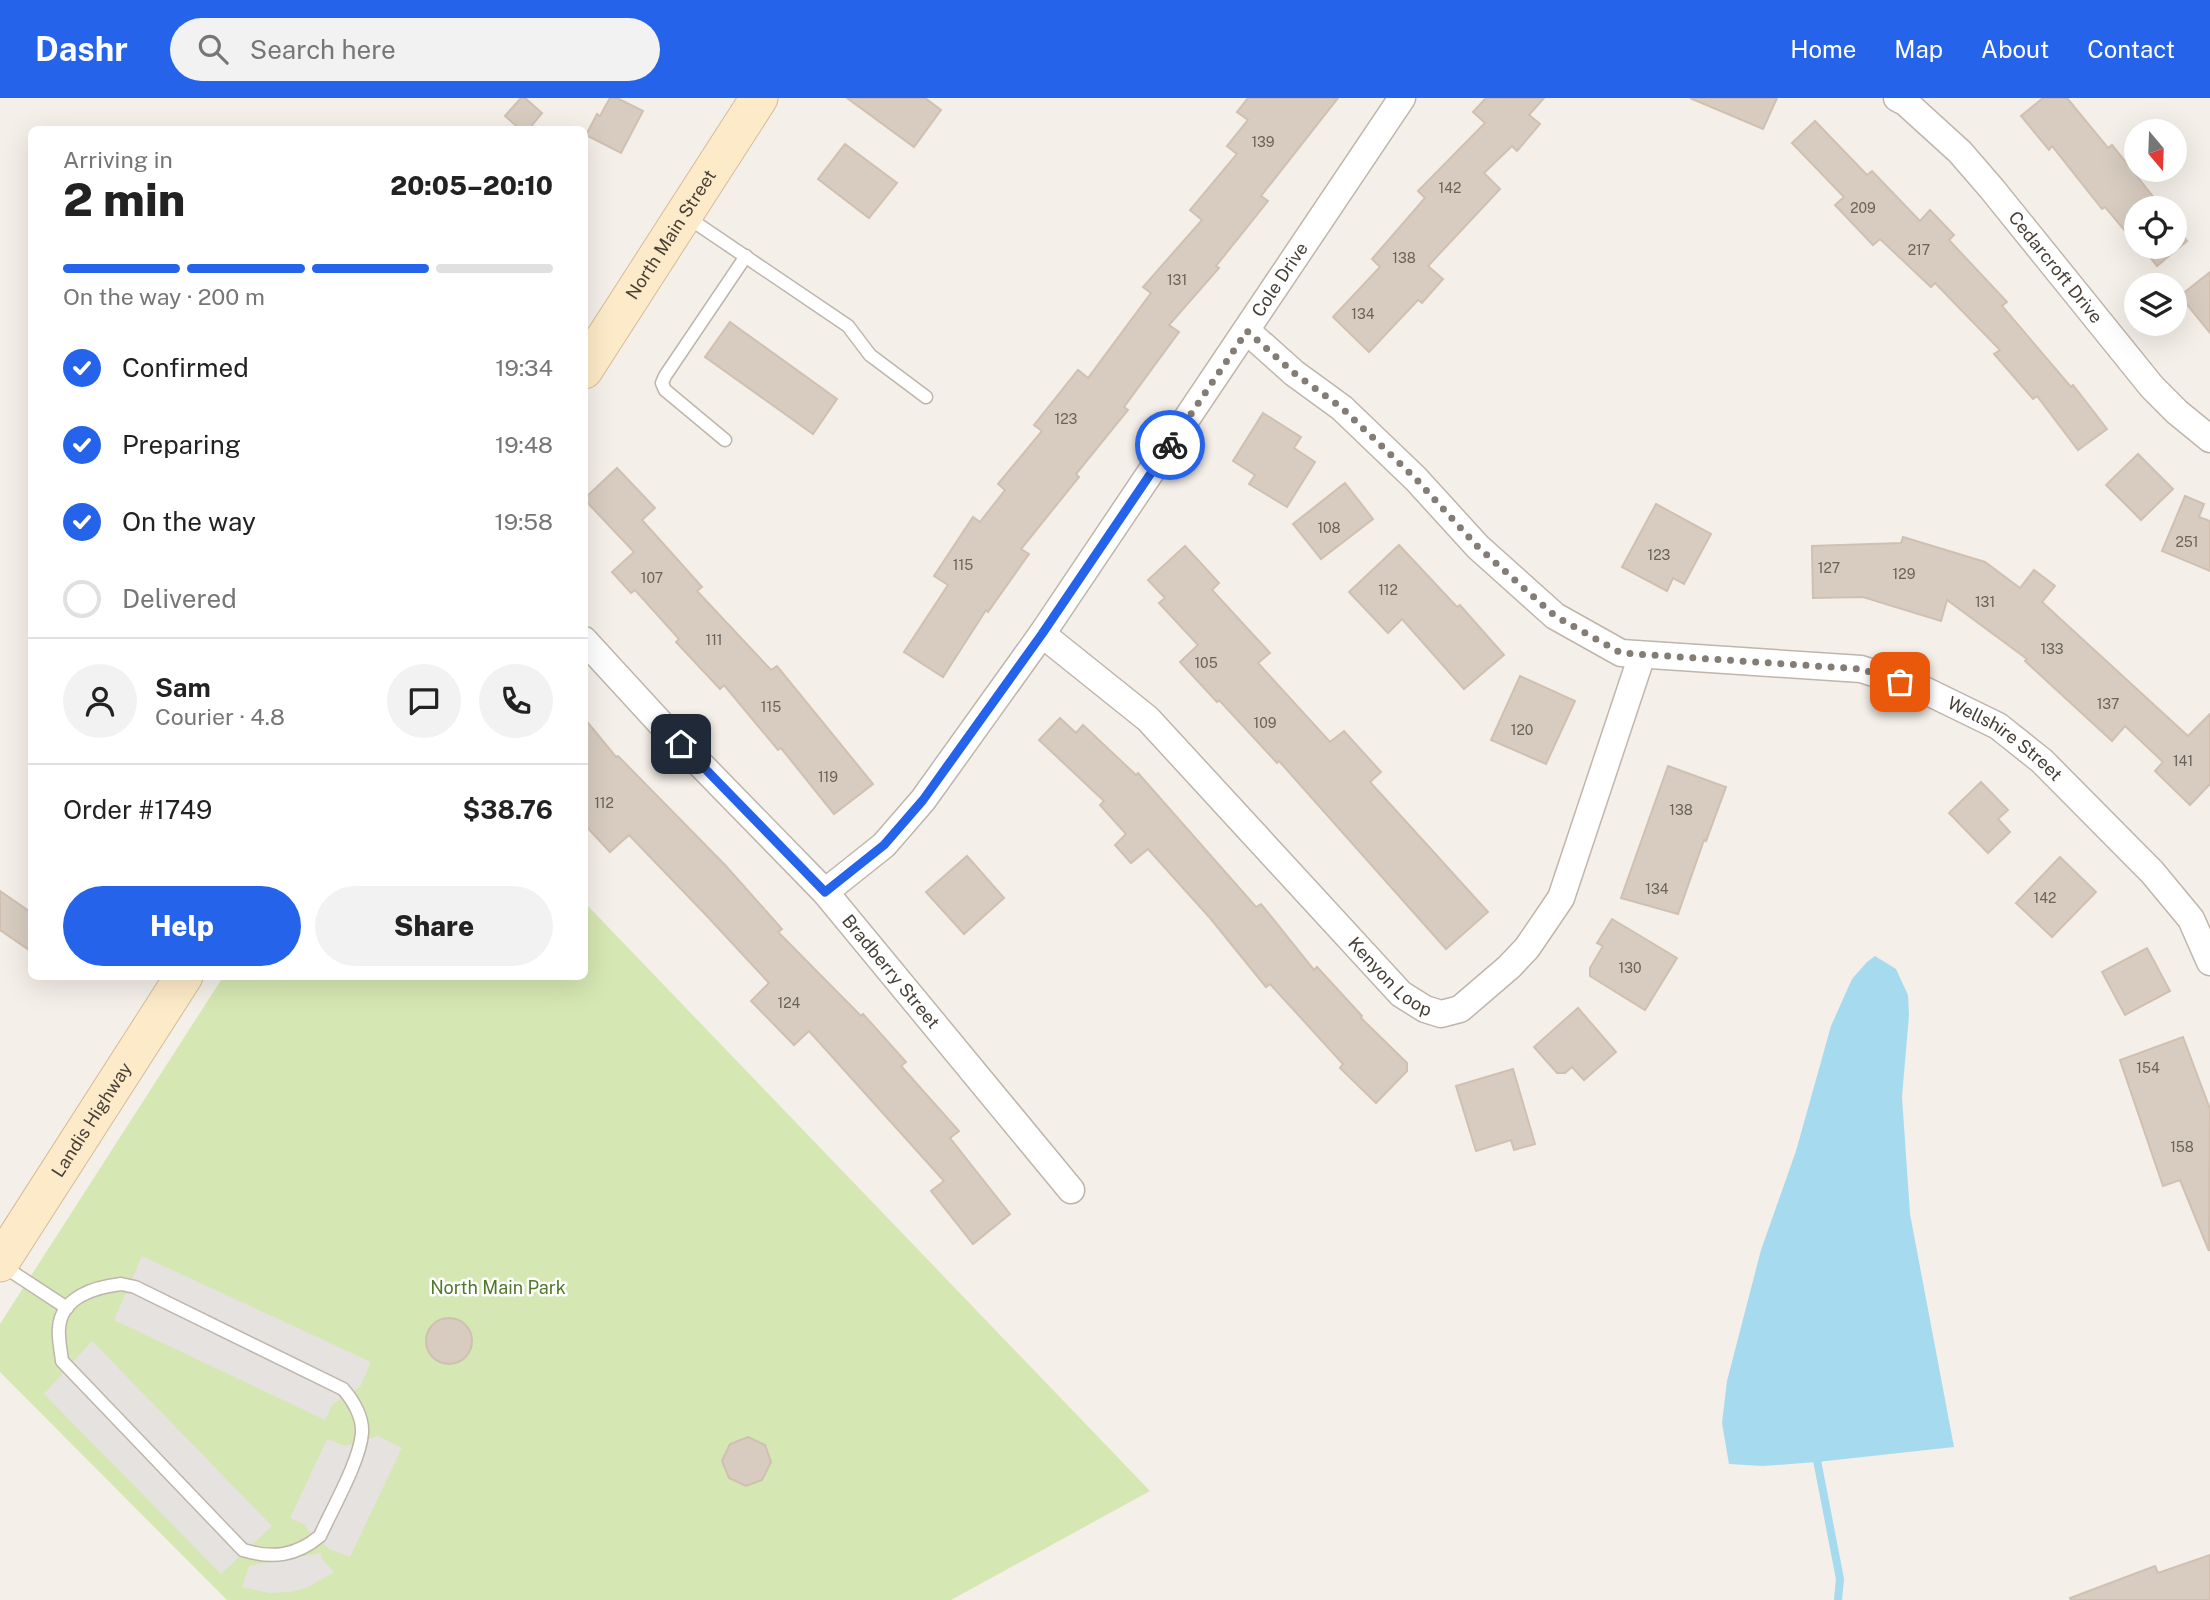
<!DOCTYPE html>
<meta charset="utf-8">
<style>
:root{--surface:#fff;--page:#f2f2f2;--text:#222;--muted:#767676;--line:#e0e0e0;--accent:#2563eb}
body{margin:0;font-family:"Public Sans",sans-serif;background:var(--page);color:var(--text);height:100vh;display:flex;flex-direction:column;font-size:26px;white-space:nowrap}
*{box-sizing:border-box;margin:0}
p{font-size:23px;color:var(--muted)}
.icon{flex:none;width:38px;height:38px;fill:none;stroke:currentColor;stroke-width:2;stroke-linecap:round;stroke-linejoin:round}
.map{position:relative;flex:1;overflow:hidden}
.details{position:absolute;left:28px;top:28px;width:560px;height:854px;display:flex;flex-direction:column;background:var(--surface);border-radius:10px;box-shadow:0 7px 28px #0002}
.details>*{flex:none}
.needle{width:46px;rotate:161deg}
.fabs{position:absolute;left:2124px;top:21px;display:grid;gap:14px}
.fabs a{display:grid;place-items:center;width:63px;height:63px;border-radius:50%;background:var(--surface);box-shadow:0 7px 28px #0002;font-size:35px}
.pin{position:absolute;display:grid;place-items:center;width:60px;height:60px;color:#fff;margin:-30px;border-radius:14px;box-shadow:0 4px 10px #0006}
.courier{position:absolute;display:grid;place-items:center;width:70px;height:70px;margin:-35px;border:5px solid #2563eb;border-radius:50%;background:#fff;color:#222;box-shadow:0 2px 9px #0007}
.head em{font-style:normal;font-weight:800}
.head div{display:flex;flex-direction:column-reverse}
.head{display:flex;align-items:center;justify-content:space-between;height:119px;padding:0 35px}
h1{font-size:46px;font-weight:800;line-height:52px}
.bar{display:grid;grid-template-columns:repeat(4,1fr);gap:10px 7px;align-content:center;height:84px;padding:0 35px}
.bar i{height:9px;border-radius:5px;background:var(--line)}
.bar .active{background:var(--accent)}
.bar p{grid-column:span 4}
.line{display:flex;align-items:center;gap:18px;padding:0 35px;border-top:2px solid var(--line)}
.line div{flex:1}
.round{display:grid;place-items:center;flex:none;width:74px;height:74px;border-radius:37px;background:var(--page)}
ol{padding:0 35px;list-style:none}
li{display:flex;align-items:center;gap:21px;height:77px}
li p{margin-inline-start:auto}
li .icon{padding:7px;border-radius:50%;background:var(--accent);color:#fff;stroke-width:4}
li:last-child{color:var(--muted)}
li i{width:38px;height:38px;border:4px solid var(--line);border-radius:50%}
.button{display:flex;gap:14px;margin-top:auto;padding:14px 35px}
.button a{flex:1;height:80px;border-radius:42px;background:var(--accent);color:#fff;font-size:28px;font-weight:800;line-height:80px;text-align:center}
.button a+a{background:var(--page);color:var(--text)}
header{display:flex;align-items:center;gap:42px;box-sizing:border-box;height:98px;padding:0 35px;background:var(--accent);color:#fff}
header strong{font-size:33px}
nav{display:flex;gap:38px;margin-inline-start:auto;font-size:24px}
.search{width:490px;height:63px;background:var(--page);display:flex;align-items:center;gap:18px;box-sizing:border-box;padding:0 24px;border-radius:38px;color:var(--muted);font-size:26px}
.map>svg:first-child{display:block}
</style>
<header>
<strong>Dashr</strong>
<div class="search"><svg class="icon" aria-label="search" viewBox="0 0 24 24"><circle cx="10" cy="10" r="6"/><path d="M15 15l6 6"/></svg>Search here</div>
<nav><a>Home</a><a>Map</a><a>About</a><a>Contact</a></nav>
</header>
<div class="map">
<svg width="2210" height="1502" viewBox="0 0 2210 1502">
<rect width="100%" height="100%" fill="#f4efe8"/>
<!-- green -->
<polygon fill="#d5e7b2" points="585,805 1150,1393 951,1502 227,1502 0,1274 0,1226 223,879 584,878"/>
<!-- parking -->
<g fill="#e5e2e0">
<polygon points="142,1158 371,1264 360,1289 333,1306 325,1322 114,1222"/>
<polygon points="92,1243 272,1428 221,1476 44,1296"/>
<polygon points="378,1338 402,1350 350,1459 329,1451 307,1432 306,1427 290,1420 327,1341 345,1348"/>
<polygon points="321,1455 322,1461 334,1474 308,1489 291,1494 269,1495 242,1489 249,1468"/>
</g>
<!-- water -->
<polygon fill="#a6daef" points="1875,858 1896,871 1908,897 1909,917 1902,999 1910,1116 1954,1349 1817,1364 1763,1368 1729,1366 1722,1325 1727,1283 1761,1152 1796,1053 1831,928 1852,881 1867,864"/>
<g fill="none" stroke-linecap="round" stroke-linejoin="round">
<!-- stream -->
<polyline stroke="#a6daef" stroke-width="8" points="1816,1357 1840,1481 1838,1502"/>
</g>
<!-- building -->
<g fill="#d8ccc0" stroke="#d0c0b1" stroke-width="2">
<polygon points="521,0 525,0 542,15 528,32 521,32 505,18"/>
<polygon points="610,0 617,0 643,13 621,55 586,37 597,16 600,18"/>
<polygon points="847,0 925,0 941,12 914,49"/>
<polygon points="1248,0 1338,0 1261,98 1268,103 1216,168 1219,170 1169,227 1179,234 1124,309 1128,312 1076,376 1079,379 1021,451 1029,456 988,514 986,512 943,579 904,554 948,487 934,478 973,419 980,424 1005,392 998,386 1042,333 1034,327 1078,272 1088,280 1151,195 1143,189 1202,122 1190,112 1237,56 1227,48 1248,22 1237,14"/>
<polygon points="1486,0 1544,0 1529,17 1540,26 1517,53 1512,48 1484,75 1500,91 1428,168 1443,181 1422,205 1418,202 1369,254 1333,219 1380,169 1372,161 1425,100 1418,93 1485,25 1473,14"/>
<polygon points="1690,0 1777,0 1763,31"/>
<polygon points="2043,0 2067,0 2108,50 2112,47 2162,110 2137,110 2137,147 2105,109 2102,111 2052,48 2049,52 2021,18"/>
<polygon points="1815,23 1867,77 1872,73 1920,123 1930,112 1954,137 1949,142 2007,204 2002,208 2071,289 2073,287 2107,331 2078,352 2037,298 2033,301 1994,256 2000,252 1935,185 1931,189 1880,141 1873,147 1835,107 1844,99 1792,45"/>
<polygon points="845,46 897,85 869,120 818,81"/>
<polygon points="2175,127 2187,143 2157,168 2142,149 2175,149"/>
<polygon points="2210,174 2210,235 2180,198"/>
<polygon points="730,224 837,301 813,336 705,259"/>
<polygon points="1263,315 1301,339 1294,350 1315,364 1287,409 1249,386 1255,377 1233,363"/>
<polygon points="2138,356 2173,391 2141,422 2106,387"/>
<polygon points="617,370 655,410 642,422 702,489 697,493 771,572 777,568 873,686 834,716 781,650 778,652 724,587 720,591 676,544 679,541 635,492 631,495 612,474 634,454 584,401"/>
<polygon points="1345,385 1373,421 1321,461 1293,426"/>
<polygon points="2185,398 2204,406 2199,419 2210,423 2210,473 2162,453"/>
<polygon points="1656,406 1711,436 1684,486 1673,480 1667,493 1622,469"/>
<polygon points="1903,439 1985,464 2020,490 2034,472 2055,488 2042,504 2188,638 2210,616 2210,686 2190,707 2155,673 2163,664 2125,628 2112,643 2025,563 2027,561 1947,502 1941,523 1863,499 1813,500 1812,448 1901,445"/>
<polygon points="1399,447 1457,509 1460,507 1504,557 1464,591 1402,521 1388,535 1349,494"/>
<polygon points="1185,448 1219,485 1212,492 1270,555 1258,565 1330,644 1344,633 1381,674 1370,684 1488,814 1446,851 1279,663 1277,665 1219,602 1217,604 1180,564 1198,547 1159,505 1165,500 1148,482"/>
<polygon points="1520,578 1575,603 1546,666 1491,642"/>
<polygon points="584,620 616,659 618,658 725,767 782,831 778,834 861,918 863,916 906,964 901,968 959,1033 950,1040 1010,1116 973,1146 931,1093 944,1083 809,933 794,947 751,903 769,885 706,817 629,737 610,754 584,726"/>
<polygon points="1060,620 1076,635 1083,627 1136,677 1138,675 1256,809 1261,806 1314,872 1317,869 1362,918 1361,920 1407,965 1407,973 1376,1005 1340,970 1343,966 1270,886 1266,889 1210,820 1148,751 1131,765 1115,747 1126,736 1100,707 1104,703 1039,642"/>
<polygon points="1668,668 1726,689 1706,743 1704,742 1678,816 1621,800"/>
<polygon points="1981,684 2008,712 1998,721 2010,734 1988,755 1949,715"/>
<polygon points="967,758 1004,800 964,836 926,794"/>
<polygon points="2060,759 2096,794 2052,839 2016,805"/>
<polygon points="0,793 32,815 32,854 0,832"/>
<polygon points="1612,821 1677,860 1645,912 1590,878 1590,870 1603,848 1597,845"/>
<polygon points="2147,850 2170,893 2125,917 2102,874"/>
<polygon points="1578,910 1616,954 1584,982 1572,969 1565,975 1557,975 1534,949"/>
<polygon points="2183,939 2210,1011 2209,1153 2180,1082 2163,1088 2120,962"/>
<polygon points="1513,971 1535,1046 1514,1052 1511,1042 1476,1053 1456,988"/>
<circle cx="449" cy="1243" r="23"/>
<polygon points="748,1339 765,1347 771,1364 762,1382 746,1388 729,1380 722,1363 730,1346"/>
<polygon points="2210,1457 2210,1502 2071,1502 2070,1500 2155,1468 2158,1475"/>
</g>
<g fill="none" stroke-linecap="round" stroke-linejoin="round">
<!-- service casing -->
<g stroke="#bfb5ab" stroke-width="15">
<g id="service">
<polyline points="687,119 848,228 870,257 926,299"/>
<polyline points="725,342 665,292 662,285 665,278 746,158"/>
<polyline points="0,1166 67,1210"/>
<path d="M121 1186 135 1189 343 1291C353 1302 363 1319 362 1335 360 1363 332 1411 320 1438 296 1458 273 1461 243 1452L62 1263C61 1253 58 1241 59 1230 61 1199 95 1189 121 1186Z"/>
</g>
</g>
<!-- minor casing -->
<g stroke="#bfb5ab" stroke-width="29">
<g id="minor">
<path id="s1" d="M1897 0 1905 4 1960 54 1992 91 2152 289 2177 314 2210 341"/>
<path id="s2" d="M1247 233 1294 275 1342 310 1416 381 1478 449 1555 518 1621 555 1861 571 1920 590 1998 628 2042 663 2152 774 2191 821 2210 864"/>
<path id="s3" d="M1042 536 1148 621 1401 896 1425 911 1441 916 1460 911 1509 869 1527 850 1561 800 1642 557"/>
<path id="s4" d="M584 542 663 628 825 794 1071 1092"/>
<path id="s5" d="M825 794 884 747 923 702 1042 536 1402 0"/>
</g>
</g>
<!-- secondary casing -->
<g stroke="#d3bc99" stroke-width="39">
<g id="secondary">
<path id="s6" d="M584 272 759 0"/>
<path id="s7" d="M0 1165 184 878"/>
</g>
</g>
<!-- service -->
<use href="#service" stroke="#fff" stroke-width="12"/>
<!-- minor -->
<use href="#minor" stroke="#fff" stroke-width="26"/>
<!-- secondary -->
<use href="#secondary" stroke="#fdeac8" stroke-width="37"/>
</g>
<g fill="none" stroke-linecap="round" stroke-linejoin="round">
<!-- done -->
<polyline stroke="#847d75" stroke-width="7" stroke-dasharray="0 12.6" points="1170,347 1247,233 1294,275 1342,310 1416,381 1478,449 1555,518 1621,555 1861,571 1900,584"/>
<!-- route -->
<polyline stroke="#2563eb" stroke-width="9" points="681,646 825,794 884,747 923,702 1042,536 1170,347"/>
</g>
<g text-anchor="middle" stroke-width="5" stroke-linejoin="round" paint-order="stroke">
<!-- number labels -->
<g font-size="14" fill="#6b6259">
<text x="1263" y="49">139</text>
<text x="1450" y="95">142</text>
<text x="1863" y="115">209</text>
<text x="1919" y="157">217</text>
<text x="1404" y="165">138</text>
<text x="1177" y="187">131</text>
<text x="1363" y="221">134</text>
<text x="1066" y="326">123</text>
<text x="1329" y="435">108</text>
<text x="2187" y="449">251</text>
<text x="1659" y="462">123</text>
<text x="963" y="472">115</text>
<text x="1829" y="475">127</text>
<text x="1904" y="481">129</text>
<text x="652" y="485">107</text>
<text x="1388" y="497">112</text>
<text x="1985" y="509">131</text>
<text x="714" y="547">111</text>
<text x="2052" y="556">133</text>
<text x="1206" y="570">105</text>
<text x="2108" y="611">137</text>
<text x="771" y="614">115</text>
<text x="1265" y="630">109</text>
<text x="1522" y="637">120</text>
<text x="2183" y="668">141</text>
<text x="828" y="684">119</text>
<text x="604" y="710">112</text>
<text x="1681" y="717">138</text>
<text x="1657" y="796">134</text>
<text x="2045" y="805">142</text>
<text x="1630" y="875">130</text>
<text x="789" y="910">124</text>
<text x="2148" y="975">154</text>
<text x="2182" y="1054">158</text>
</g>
<!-- street labels -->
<g font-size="18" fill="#473f37" stroke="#fff">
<text dy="6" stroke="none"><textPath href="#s6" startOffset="161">North Main Street</textPath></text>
<text dy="6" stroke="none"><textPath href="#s1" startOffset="233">Cedarcroft Drive</textPath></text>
<text dy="6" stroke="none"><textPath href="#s5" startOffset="766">Cole Drive</textPath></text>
<text dy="6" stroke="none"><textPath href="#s2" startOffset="898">Wellshire Street</textPath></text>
<text dy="6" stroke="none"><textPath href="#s4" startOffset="452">Bradberry Street</textPath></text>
<text dy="6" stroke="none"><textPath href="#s3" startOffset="490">Kenyon Loop</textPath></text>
<text dy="6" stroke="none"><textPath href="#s7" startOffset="170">Landis Highway</textPath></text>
</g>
<!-- park labels -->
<g font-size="18" fill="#51782b" stroke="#fff">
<text x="498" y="1196">North Main Park</text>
</g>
</g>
</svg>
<div class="fabs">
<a><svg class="needle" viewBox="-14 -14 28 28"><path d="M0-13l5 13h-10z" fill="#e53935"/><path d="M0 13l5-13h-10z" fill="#767676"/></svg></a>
<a><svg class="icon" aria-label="locate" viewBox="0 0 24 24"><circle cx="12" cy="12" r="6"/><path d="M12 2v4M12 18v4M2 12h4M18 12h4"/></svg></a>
<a><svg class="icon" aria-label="layers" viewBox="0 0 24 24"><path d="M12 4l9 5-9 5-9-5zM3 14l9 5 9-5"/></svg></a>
</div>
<div class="pin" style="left:1900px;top:584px;background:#ea580c"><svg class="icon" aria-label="bag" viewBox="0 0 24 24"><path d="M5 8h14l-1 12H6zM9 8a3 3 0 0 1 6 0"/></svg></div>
<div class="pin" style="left:681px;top:646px;background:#1f2937"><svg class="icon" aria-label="home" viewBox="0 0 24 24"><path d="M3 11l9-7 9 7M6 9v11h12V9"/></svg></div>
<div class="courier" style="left:1170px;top:347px"><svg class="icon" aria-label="bike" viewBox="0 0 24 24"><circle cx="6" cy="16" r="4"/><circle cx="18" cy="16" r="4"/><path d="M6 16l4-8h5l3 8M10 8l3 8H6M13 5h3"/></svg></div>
<section class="details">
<div class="head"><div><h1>2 min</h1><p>Arriving in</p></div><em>20:05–20:10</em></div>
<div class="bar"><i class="active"></i><i class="active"></i><i class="active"></i><i></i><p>On the way · 200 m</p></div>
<ol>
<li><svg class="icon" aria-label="check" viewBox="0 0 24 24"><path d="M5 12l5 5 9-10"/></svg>Confirmed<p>19:34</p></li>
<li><svg class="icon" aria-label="check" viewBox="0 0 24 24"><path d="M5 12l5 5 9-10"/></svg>Preparing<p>19:48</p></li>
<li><svg class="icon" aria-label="check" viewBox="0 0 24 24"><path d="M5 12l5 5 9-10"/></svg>On the way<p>19:58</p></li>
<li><i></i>Delivered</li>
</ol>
<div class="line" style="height:126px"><a class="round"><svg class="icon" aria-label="person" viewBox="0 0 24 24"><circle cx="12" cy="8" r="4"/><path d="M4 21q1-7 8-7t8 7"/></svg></a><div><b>Sam</b><p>Courier · 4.8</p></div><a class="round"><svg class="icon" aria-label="chat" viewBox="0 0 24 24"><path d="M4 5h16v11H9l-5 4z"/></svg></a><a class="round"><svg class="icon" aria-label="phone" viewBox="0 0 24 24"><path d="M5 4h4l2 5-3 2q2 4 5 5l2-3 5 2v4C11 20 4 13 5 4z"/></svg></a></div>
<div class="line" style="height:91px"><div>Order #1749</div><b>$38.76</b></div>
<div class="button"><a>Help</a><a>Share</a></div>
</section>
</div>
